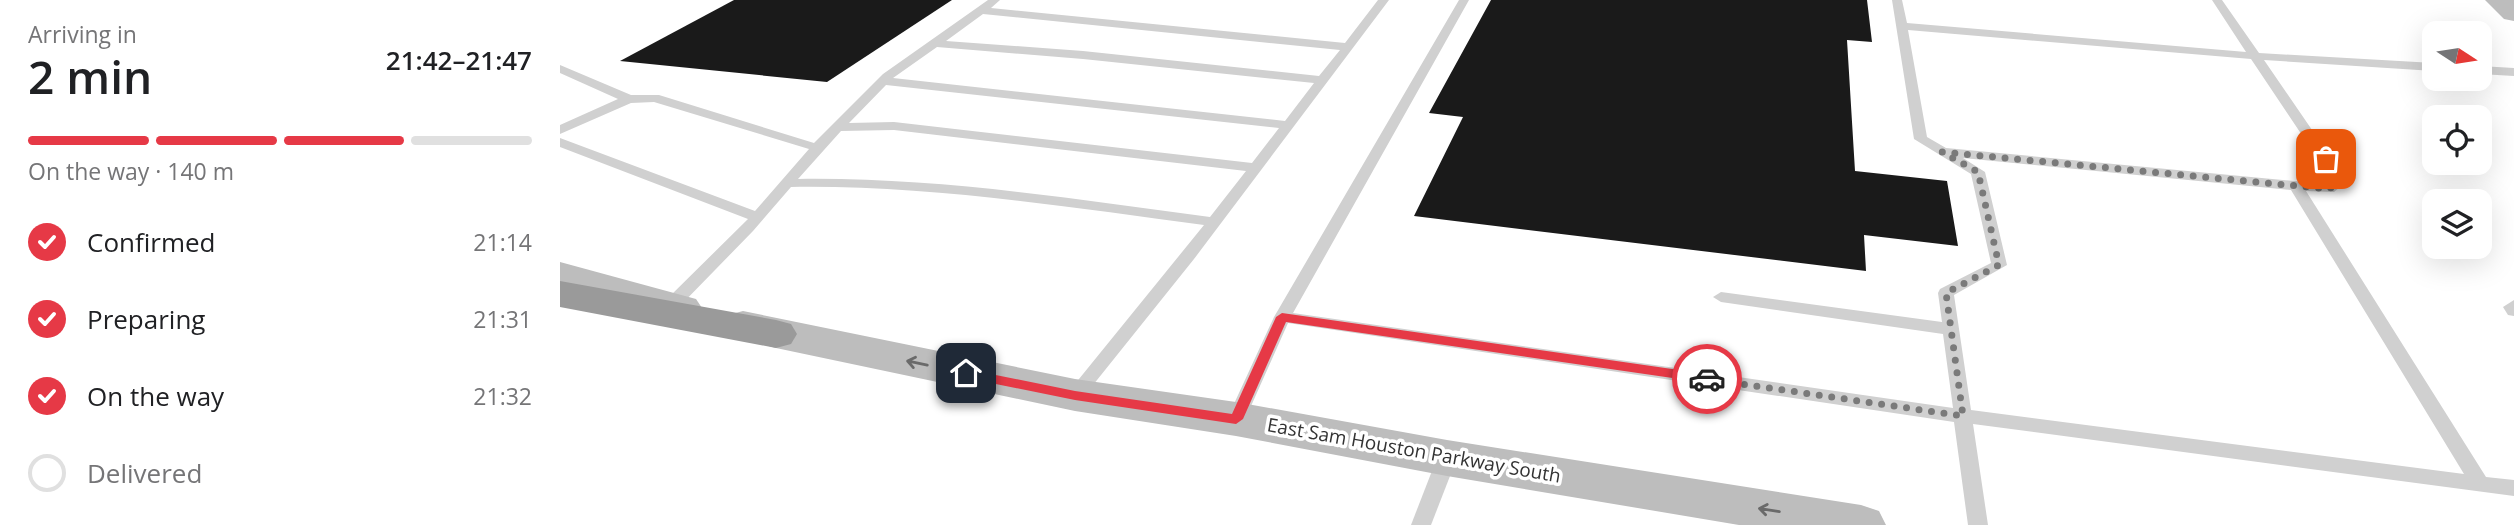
<!DOCTYPE html>
<meta charset="utf-8">
<style>
:root{--surface:#fff;--page:#f6f6f6;--text:#202124;--muted:#757577;--line:#e0e0e0;--accent:#e63946}
body{margin:0;font-family:"Open Sans",sans-serif;background:var(--page);color:var(--text);height:100vh;display:flex;flex-direction:column;font-size:26px;white-space:nowrap}
*{box-sizing:border-box;margin:0}
p{font-size:23px;color:var(--muted)}
.icon{flex:none;width:38px;height:38px;fill:none;stroke:currentColor;stroke-width:2;stroke-linecap:round;stroke-linejoin:round}
.map{position:relative;flex:1;overflow:hidden}
.details{display:flex;flex-direction:column;background:var(--surface);width:560px}
.details>*{flex:none}
.needle{width:46px;rotate:102deg}
.tools{position:absolute;left:1862px;top:21px;display:grid;gap:14px}
.tools a{display:grid;place-items:center;width:70px;height:70px;border-radius:14px;background:var(--surface);box-shadow:0 7px 28px #0002;font-size:35px}
.pin{position:absolute;display:grid;place-items:center;width:60px;height:60px;color:#fff;margin:-30px;border-radius:14px;box-shadow:0 4px 10px #0006}
.courier{position:absolute;display:grid;place-items:center;width:70px;height:70px;margin:-35px;border:5px solid #e63946;border-radius:50%;background:#fff;color:#222;box-shadow:0 2px 9px #0007}
.overview em{font-style:normal;font-weight:600}
.overview div{display:flex;flex-direction:column-reverse}
.overview{display:flex;align-items:center;justify-content:space-between;height:119px;padding:0 28px}
h1{font-size:46px;font-weight:600;line-height:52px}
.bar{display:grid;grid-template-columns:repeat(4,1fr);gap:10px 7px;align-content:center;height:84px;padding:0 28px}
.bar i{height:9px;border-radius:5px;background:var(--line)}
.bar .active{background:var(--accent)}
.bar p{grid-column:span 4}
ol{padding:0 28px;list-style:none}
li{display:flex;align-items:center;gap:21px;height:77px}
li p{margin-inline-start:auto}
li .icon{padding:7px;border-radius:50%;background:var(--accent);color:#fff;stroke-width:4}
li:last-child{color:var(--muted)}
li i{width:38px;height:38px;border:4px solid var(--line);border-radius:50%}
main{display:flex;flex:1;min-height:0}
.map>svg:first-child{display:block}
</style>
<main>
<section class="details">
<div class="overview"><div><h1>2 min</h1><p>Arriving in</p></div><em>21:42–21:47</em></div>
<div class="bar"><i class="active"></i><i class="active"></i><i class="active"></i><i></i><p>On the way · 140 m</p></div>
<ol>
<li><svg class="icon" aria-label="check" viewBox="0 0 24 24"><path d="M5 12l5 5 9-10"/></svg>Confirmed<p>21:14</p></li>
<li><svg class="icon" aria-label="check" viewBox="0 0 24 24"><path d="M5 12l5 5 9-10"/></svg>Preparing<p>21:31</p></li>
<li><svg class="icon" aria-label="check" viewBox="0 0 24 24"><path d="M5 12l5 5 9-10"/></svg>On the way<p>21:32</p></li>
<li><i></i>Delivered</li>
</ol>
</section>
<div class="map">
<svg width="1954" height="525" viewBox="0 0 1954 525">
<rect width="100%" height="100%" fill="#fff"/>
<!-- building -->
<g fill="#1a1a1a">
<polygon points="174,0 392,0 267,82 60,61"/>
<polygon points="931,0 1307,0 1312,42 1287,40 1295,171 1387,181 1398,246 1304,235 1306,271 854,216 903,117 869,113"/>
</g>
<g fill="none" stroke-linecap="round" stroke-linejoin="round">
<!-- service -->
<g fill="#d0d0d0" fill-rule="evenodd">
<path d="M428 0H440L431 8 785 43 818 0H829L634 259 521 400H509L506 395 644 225C507 207 369 185 231 187L193 231 117 309 111 310 103 305 105 301 188 219 0 147V138L195 211 249 149 94 102 71 103 0 134V125L58 99 0 73V65L71 95H99L254 143 323 74ZM423 14 780 50 759 76 523 51 386 41ZM377 47 523 59 754 83 725 121 333 78ZM326 85 719 128 692 163 334 122 289 123ZM334 130 686 171 650 217C514 199 376 177 238 179L281 131Z"/>
<path d="M899 0H909L733 313 1393 408 1383 334 1161 302 1153 297 1161 292 1382 322 1378 293 1380 289 1431 263 1411 174 1354 139 1332 0H1342L1347 23 1686 52 1652 0H1662L1699 53 1874 63V71L1704 60 1787 181 1774 192 1746 191 1926 477 1954 480V496L1413 424 1428 525H1408L1394 422 728 323 683 424 676 426 669 424 667 419 714 317ZM1348 30 1691 59 1772 180 1766 184 1386 148 1367 137ZM1403 158 1731 190 1904 474 1411 410 1394 295 1447 265 1425 172Z"/>
<polygon points="1920,66 1954,68 1954,76 1920,74"/>
<polygon points="1954,300 1954,316 1948,315 1943,307"/>
<polygon points="887,451 894,453 897,458 871,525 851,525 877,458 880,453"/>
</g>
<!-- secondary -->
<g fill="#bdbdbd" fill-rule="evenodd">
<polygon points="1925,0 1954,0 1954,21 1944,19"/>
<polygon points="0,262 136,299 142,308 136,317 122,321 0,287"/>
<polygon points="183,311 515,379 676,402 887,440 1301,505 1319,511 1326,525 1179,525 887,476 676,436 515,411 216,348 168,335 162,325 168,315"/>
</g>
<!-- motorway -->
<polygon fill="#9a9a9a" fill-rule="evenodd" points="0,281 216,320 231,324 237,334 231,344 216,348 0,307"/>
</g>
<!-- one-way arrows -->
<defs><path id="oneway-shaft" d="M-6 0H5M1.5-3L5.5 0L1.5 3" fill="none" stroke-width="1.6" stroke-linecap="round" stroke-linejoin="round" transform="scale(1.75)"/></defs>
<g stroke="#6a6a6a">
<use href="#oneway-shaft" transform="translate(357 363) rotate(-168)"/>
<use href="#oneway-shaft" transform="translate(1209 510) rotate(-171)"/>
</g>
<!-- route -->
<polygon fill="#e63946" points="722,313 1147,374 1153,379 1147,383 726,322 683,419 676,424 515,400 406,378 400,373 406,369 515,391 672,414 716,317"/>
<g fill="none" stroke-linecap="round" stroke-linejoin="round">
<!-- done -->
<polyline stroke="#7a7a7a" stroke-width="7" stroke-dasharray="0 12.6" points="1147,379 1403,416 1386,293 1439,265 1418,172 1382,152 1769,189 1780,181 1766,159"/>
</g>
<g text-anchor="middle" stroke-width="7" stroke-linejoin="round" paint-order="stroke">
<!-- street labels -->
<g font-size="19" fill="#333" stroke="#fff">
<text transform="translate(854 450) rotate(10)" y="7">East Sam Houston Parkway South</text>
</g>
</g>
</svg>
<div class="tools">
<a><svg class="needle" viewBox="-14 -14 28 28"><path d="M0-13l5 13h-10z" fill="#e53935"/><path d="M0 13l5-13h-10z" fill="#757577"/></svg></a>
<a><svg class="icon" aria-label="locate" viewBox="0 0 24 24"><circle cx="12" cy="12" r="6"/><path d="M12 2v4M12 18v4M2 12h4M18 12h4"/></svg></a>
<a><svg class="icon" aria-label="layers" viewBox="0 0 24 24"><path d="M12 4l9 5-9 5-9-5zM3 14l9 5 9-5"/></svg></a>
</div>
<div class="pin" style="left:1766px;top:159px;background:#ea580c"><svg class="icon" aria-label="bag" viewBox="0 0 24 24"><path d="M5 8h14l-1 12H6zM9 8a3 3 0 0 1 6 0"/></svg></div>
<div class="pin" style="left:406px;top:373px;background:#1f2937"><svg class="icon" aria-label="home" viewBox="0 0 24 24"><path d="M3 11l9-7 9 7M6 9v11h12V9"/></svg></div>
<div class="courier" style="left:1147px;top:379px"><svg class="icon" aria-label="car" viewBox="0 0 24 24"><path d="M5 17H2v-5l4-1 3-4h7l3 4 3 1v5h-3M9 17h6M6 11h13"/><circle cx="7" cy="17" r="2"/><circle cx="17" cy="17" r="2"/></svg></div>
</div>
</main>
